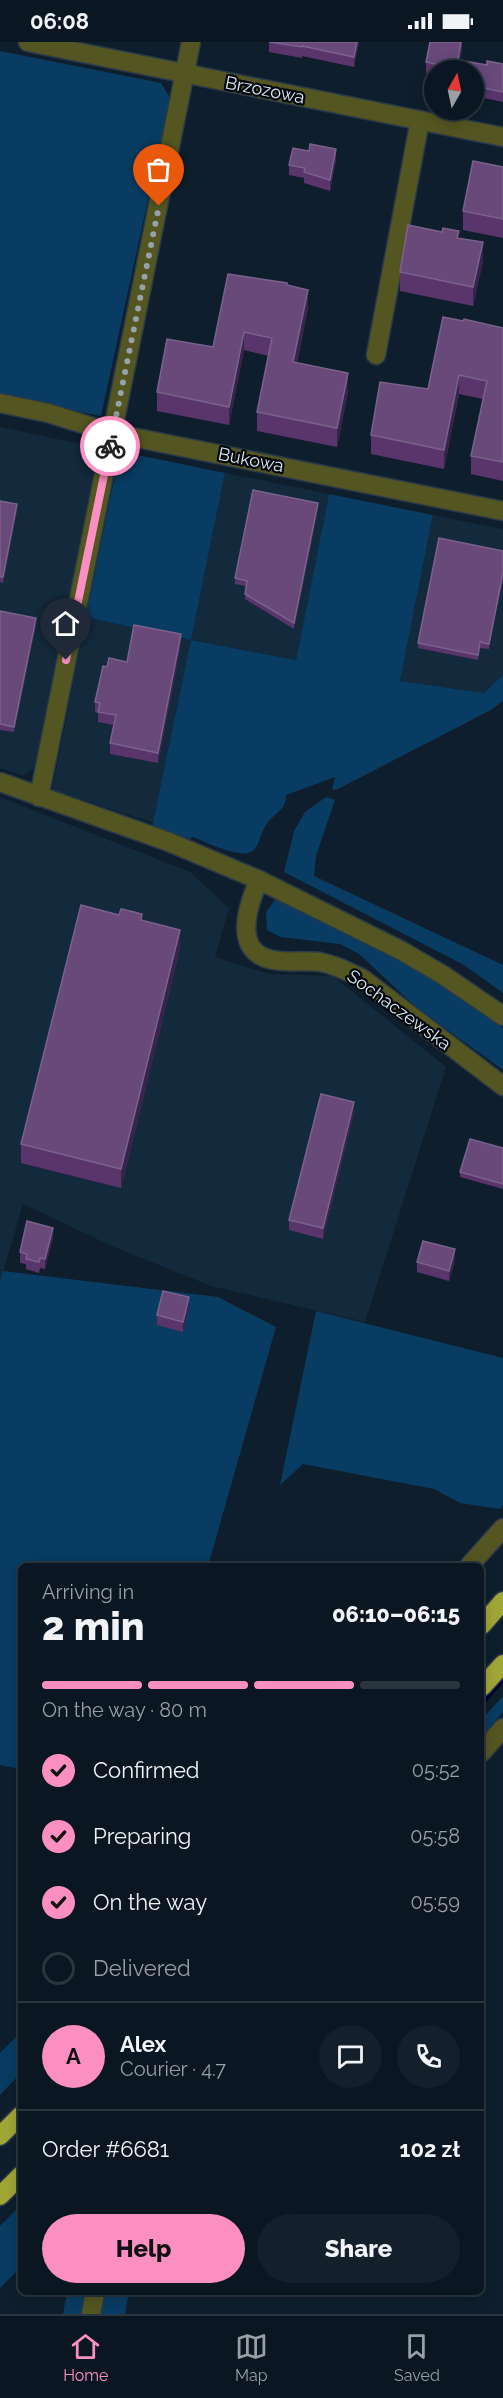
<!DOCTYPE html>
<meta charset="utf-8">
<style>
:root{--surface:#0a1621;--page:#131f2a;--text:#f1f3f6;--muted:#999fa5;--line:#2a353f;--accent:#fc8fc2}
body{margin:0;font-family:Raleway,sans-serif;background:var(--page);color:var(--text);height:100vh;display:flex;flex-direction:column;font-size:22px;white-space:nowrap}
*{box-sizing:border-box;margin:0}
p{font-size:20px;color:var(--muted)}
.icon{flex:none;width:33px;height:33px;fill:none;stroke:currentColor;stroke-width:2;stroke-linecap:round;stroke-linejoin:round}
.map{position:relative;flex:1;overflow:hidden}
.panel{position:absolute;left:18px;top:1521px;width:466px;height:732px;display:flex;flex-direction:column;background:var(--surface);border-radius:9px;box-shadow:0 3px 15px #0003,0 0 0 2px var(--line)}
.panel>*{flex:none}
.needle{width:39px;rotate:9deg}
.buttons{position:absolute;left:424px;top:18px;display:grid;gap:12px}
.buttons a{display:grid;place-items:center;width:60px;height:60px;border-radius:50%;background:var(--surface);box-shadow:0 3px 15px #0003,0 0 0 2px var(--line);font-size:30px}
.pin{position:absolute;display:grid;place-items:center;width:51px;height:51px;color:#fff;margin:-62px -26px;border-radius:50% 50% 50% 0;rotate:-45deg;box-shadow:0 0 6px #0007}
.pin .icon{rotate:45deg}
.courier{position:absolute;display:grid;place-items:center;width:60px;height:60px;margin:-30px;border:4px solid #fc8fc2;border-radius:50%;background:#fff;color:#222;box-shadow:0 2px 8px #0007}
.headline em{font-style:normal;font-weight:800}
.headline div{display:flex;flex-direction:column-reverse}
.headline{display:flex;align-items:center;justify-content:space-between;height:102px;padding:0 24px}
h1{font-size:39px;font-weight:800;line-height:45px}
.bar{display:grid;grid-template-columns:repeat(4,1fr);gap:9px 6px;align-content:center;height:72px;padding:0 24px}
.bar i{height:8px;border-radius:4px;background:var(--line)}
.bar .active{background:var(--accent)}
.bar p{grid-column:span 4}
.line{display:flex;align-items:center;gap:15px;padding:0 24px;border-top:2px solid var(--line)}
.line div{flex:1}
.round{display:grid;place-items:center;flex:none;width:63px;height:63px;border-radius:32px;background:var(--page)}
ol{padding:0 24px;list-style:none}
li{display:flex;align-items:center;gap:18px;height:66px}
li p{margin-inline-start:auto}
li .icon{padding:6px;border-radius:50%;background:var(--accent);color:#111;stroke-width:4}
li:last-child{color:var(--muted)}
li i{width:33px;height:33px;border:3px solid var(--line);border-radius:50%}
.primary-button{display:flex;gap:12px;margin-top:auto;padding:12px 24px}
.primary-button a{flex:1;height:69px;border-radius:36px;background:var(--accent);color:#111;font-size:24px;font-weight:800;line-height:69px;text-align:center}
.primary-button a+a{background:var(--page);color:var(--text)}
.status{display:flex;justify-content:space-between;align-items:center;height:42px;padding:0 30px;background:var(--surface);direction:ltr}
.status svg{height:16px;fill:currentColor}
.menu{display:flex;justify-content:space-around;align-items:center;height:84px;border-top:2px solid var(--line);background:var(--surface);font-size:16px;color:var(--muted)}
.menu a{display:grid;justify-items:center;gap:3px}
.menu .active{color:var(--accent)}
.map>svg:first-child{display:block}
</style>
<div class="status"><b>06:08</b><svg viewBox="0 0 49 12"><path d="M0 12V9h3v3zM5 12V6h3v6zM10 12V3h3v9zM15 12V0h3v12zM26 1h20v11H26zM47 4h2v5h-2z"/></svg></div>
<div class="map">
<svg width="503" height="2272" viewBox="0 0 503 2272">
<rect width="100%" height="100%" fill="#0e1e2c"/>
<!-- built -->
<g fill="#13293c">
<polygon points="0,385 86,403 97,418 34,727 23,734 0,726"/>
<polygon points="225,431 329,452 296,618 191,598 154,781 52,748 86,575 191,598"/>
<polygon points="433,473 503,487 503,633 484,651 400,639"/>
<polygon points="0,755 190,830 229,866 215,915 269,932 333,934 446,1025 365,1280 211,1244 114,1205 23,1162 0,1240"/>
</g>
<!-- green -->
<g fill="#083c62">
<polygon points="0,9 161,41 170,56 101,374 0,354"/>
<path d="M133 412 225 431 191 598 296 618 329 452 433 473 400 639 484 651 503 633V659L491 668 338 747 332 748 335 735 286 753C287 766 277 770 269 779 261 787 261 800 254 808 244 819 205 800 193 795L190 797 152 786 191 598 86 575 117 423Z"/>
<polygon points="326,755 335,758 316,814 314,834 503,923 503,951 464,923 284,830 294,789 305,770"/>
<polygon points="275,858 291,860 429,934 503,986 503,1028 416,965 359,912 340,902 280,895 267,888 266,870"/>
<polygon points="3,1229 218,1255 276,1285 208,1524 21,1524 21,1727 0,1723 0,1240"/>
<polygon points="316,1269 503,1316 503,1463 500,1467 460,1461 434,1447 303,1422 280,1443"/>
<polygon points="503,1654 503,1670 482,1694 482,1677"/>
<polygon points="21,1990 21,2031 0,2053 0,2011"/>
<polygon points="21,2163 21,2225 0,2246 0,2184"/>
<polygon points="67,2250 87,2250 83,2272 63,2272"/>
<polygon points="103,2250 129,2250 125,2272 99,2272"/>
</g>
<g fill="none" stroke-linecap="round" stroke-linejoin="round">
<!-- stream -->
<polyline stroke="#000237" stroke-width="5" points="482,1661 503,1637"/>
<!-- minor casing -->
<g stroke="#2b3a48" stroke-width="21">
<g id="minor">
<polyline points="28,0 503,95"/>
<polyline points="376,313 420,78"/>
<polyline points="0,361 48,371 112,391 503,469"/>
<polyline points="0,740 169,800 259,838 402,909 443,933 503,974"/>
<polyline points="39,755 191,0"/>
<path d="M259 838C248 863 231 911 274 918 289 921 305 918 320 920 336 923 349 930 363 937L503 1044"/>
<polyline points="469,1524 503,1486"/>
<polyline points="482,1710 503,1686"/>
<polyline points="91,2272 95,2250"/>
</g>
</g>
<!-- highway casing -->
<g stroke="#2b3a48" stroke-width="21">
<g id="highway">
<polyline points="482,1583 503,1559"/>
<polyline points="482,1645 503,1622"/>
<polyline points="0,2094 21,2073"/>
<polyline points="0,2154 21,2133"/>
</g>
</g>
<!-- minor -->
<use href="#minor" stroke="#535621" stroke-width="18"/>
<!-- highway -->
<use href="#highway" stroke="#a0a636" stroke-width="18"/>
</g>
<!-- wall -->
<g fill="#5a356c">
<polygon points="267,0 359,0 354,25 302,14 302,16 269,10 269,0"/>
<polygon points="462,0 462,8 460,18 487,23 503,22 503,60 474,54 474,28 435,28 435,32 426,31 426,20"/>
<polygon points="336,118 330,149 304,141 304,136 289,133 289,123"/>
<polygon points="503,125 503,196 463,188 463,169"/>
<polygon points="459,196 483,219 473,264 400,249 400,230"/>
<polygon points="287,243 308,266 297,321 348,350 337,405 257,389 257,370 269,314 244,308 229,383 157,369 157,350 213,305"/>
<polygon points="503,286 503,439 471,432 471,414 483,357 459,352 444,427 371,412 371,393"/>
<polygon points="0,459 17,468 3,541 0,540"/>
<polygon points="318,466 294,587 245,557 246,544 235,542 235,536"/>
<polygon points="503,509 489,607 480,606 478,618 418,606 418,601"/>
<polygon points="0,569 36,582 14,690 0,688"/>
<polygon points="181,603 158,721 110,712 110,701 114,683 98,680 98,671 95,670 95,660 107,625"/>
<polygon points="142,879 180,907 121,1146 21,1121 21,1102"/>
<polygon points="354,1071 323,1197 289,1188 289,1178"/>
<polygon points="503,1106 503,1147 460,1135 460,1130"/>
<polygon points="53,1196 45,1227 40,1226 39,1231 26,1227 26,1222 20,1221 20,1210"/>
<polygon points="455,1218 449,1239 417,1230 417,1220"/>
<polygon points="189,1266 183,1290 157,1283 157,1273"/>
</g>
<!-- shaded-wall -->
<g fill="#36244c">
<polygon points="357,0 359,0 354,25 354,15"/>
<polygon points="461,0 462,8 458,28 458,18"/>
<polygon points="336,107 336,118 330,149 330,138"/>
<polygon points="483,200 483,219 473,264 473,245"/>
<polygon points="308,248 308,266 293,338 293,320"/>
<polygon points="244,290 244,308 229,383 229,365"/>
<polygon points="348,331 348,350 337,405 337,386"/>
<polygon points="459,333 459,352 444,427 444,408"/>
<polygon points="318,461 318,466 294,587 294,581"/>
<polygon points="17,462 17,468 3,541 3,535"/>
<polygon points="503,531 503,537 489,607 489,602"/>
<polygon points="36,576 36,582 14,690 14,685"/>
<polygon points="181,592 181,603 158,721 158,711"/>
<polygon points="180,888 180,907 121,1146 121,1127"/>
<polygon points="354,1060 354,1071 323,1197 323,1186"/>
<polygon points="53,1186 53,1196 45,1227 45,1217"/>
<polygon points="455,1207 455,1218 449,1239 449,1229"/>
<polygon points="189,1255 189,1266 183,1290 183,1280"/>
</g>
<!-- building -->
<g fill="#68497a" stroke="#7a628d" stroke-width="1.5">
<polygon points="269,0 357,0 354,15 302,4 302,5"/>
<polygon points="430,0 461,0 458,18 487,23 487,19 503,22 503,50 474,44 474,28 443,28 444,24 426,20"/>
<polygon points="310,102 336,107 330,138 304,130 305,126 289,123 293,106 309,109"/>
<polygon points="473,119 503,125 503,177 463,169"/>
<polygon points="408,183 442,190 443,186 459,189 457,196 483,200 473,245 400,230"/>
<polygon points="228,232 287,241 287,243 308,248 293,320 348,331 337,386 257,370 272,296 244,290 229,365 157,350 167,297 213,305"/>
<polygon points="443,275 463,279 464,277 503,286 503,420 471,414 487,339 459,333 444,408 371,393 380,340 428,347"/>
<polygon points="253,448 318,461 294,581 245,552 247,539 235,536"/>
<polygon points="0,459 17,462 3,535 0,535"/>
<polygon points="439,496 503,509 503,531 489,602 480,600 478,613 418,601"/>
<polygon points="0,569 36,576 14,685 0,682"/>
<polygon points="134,583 181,592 158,711 110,701 116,673 98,670 100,661 95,660 103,624 107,625 109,616 127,620"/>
<polygon points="81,863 119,873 121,867 134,870 142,872 141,878 180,888 121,1127 21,1102"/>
<polygon points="321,1052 354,1060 323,1186 289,1178"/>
<polygon points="470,1097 503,1106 503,1142 460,1130"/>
<polygon points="27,1179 53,1186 45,1217 40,1216 39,1220 26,1217 27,1212 20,1210"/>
<polygon points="423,1199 455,1207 449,1229 417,1220"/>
<polygon points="163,1249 189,1255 183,1280 157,1273"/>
</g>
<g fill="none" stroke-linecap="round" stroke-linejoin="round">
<!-- done -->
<polyline stroke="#95a1ad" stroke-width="6" stroke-dasharray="0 10.8" points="110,404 159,164"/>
<!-- route -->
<polyline stroke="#fc8fc2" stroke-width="8" points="66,618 110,404"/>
</g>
<g text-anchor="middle" stroke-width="4.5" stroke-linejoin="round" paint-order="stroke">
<!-- street labels -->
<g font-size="18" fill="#dde8f2" stroke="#03070d">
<text transform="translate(265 48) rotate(11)" y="6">Brzozowa</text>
<text transform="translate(251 418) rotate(11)" y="6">Bukowa</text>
<text transform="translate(399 968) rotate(36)" y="6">Sochaczewska</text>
</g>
</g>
</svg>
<div class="buttons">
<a><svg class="needle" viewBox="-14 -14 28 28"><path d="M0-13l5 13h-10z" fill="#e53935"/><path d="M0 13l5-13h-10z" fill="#999fa5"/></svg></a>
</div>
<div class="pin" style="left:159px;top:164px;background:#ea580c"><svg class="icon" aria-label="bag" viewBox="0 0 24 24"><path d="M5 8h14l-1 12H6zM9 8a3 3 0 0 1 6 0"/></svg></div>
<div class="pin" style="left:66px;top:618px;background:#1f2937"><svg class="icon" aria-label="home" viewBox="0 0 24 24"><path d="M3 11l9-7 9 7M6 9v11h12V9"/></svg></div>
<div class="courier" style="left:110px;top:404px"><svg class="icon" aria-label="bike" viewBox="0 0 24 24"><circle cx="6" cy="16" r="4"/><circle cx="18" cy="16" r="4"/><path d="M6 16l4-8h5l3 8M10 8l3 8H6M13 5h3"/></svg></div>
<section class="panel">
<div class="headline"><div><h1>2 min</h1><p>Arriving in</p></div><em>06:10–06:15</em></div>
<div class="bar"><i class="active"></i><i class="active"></i><i class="active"></i><i></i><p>On the way · 80 m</p></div>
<ol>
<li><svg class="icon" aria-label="check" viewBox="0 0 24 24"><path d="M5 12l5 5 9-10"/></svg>Confirmed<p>05:52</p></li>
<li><svg class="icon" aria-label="check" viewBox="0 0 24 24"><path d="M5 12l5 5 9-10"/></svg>Preparing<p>05:58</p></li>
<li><svg class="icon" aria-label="check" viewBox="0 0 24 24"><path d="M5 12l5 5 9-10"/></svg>On the way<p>05:59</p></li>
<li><i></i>Delivered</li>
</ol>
<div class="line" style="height:108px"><b class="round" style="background:var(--accent);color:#111">A</b><div><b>Alex</b><p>Courier · 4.7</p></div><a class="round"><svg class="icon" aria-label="chat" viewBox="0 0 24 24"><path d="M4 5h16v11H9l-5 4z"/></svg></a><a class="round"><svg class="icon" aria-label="phone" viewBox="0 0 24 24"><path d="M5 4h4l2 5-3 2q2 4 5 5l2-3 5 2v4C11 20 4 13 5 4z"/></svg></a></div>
<div class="line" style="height:78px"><div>Order #6681</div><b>102 zł</b></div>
<div class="primary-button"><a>Help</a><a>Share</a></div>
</section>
</div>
<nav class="menu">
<a class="active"><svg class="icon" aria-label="home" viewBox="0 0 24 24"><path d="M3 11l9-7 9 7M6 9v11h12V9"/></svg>Home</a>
<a><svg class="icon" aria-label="map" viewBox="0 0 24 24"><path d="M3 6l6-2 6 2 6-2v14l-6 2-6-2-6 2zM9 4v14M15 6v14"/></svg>Map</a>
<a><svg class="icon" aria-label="saved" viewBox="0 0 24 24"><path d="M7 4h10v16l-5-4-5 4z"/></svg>Saved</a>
</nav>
